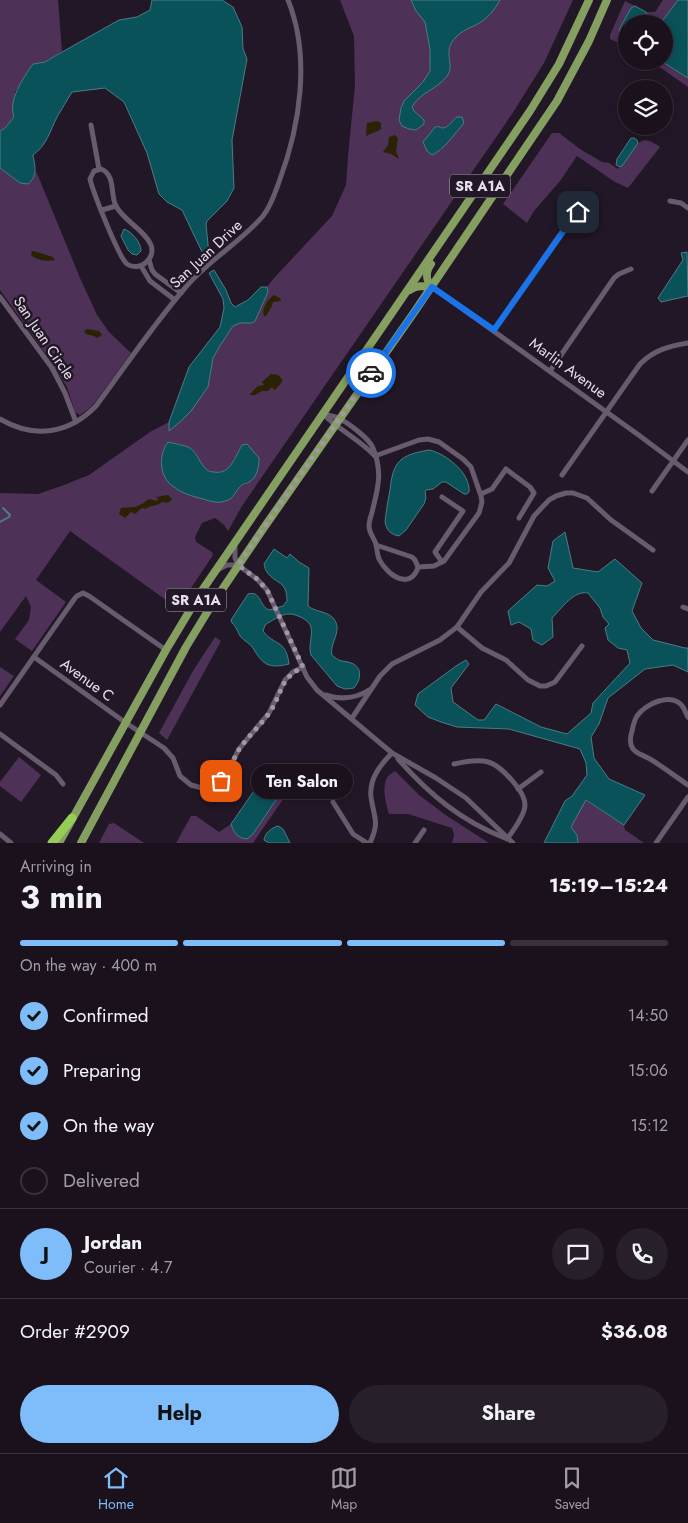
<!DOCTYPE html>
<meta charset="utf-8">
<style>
:root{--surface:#1a111c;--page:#271f29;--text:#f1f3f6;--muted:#9f9da3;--line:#38313b;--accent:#7fbdfa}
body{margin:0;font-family:Jost,sans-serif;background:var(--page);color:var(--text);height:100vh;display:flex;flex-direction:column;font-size:19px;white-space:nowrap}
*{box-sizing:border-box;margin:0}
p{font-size:16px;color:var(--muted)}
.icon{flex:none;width:28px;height:28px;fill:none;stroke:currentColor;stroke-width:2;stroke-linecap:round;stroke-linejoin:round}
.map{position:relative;height:843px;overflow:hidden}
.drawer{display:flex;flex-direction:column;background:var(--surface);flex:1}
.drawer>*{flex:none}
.tools{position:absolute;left:618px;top:15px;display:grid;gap:10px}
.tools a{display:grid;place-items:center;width:55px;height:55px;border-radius:50%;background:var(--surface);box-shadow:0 2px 12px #0003,0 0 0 1px var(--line);font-size:25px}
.pin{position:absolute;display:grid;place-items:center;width:42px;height:42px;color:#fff;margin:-21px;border-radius:10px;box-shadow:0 2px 8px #0006}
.courier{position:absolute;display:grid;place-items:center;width:50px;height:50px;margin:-25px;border:4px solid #1a73e8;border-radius:50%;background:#fff;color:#222;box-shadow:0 1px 6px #0007}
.bubble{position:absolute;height:35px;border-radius:18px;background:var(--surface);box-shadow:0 2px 12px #0003,0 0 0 1px var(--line);font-size:16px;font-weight:700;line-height:35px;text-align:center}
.headline em{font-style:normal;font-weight:700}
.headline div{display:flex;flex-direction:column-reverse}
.headline{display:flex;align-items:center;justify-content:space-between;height:85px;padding:0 20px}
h1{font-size:32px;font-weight:700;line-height:38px}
.bar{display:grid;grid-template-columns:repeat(4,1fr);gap:8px 5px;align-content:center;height:60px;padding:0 20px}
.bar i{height:6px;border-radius:4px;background:var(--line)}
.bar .selected{background:var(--accent)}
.bar p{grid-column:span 4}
.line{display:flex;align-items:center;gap:12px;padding:0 20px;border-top:1px solid var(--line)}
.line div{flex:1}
.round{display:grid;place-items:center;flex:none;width:52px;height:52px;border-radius:26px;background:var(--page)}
ol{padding:0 20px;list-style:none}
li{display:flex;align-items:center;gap:15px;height:55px}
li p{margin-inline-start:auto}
li .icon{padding:5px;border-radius:50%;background:var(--accent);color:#111;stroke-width:4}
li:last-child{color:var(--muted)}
li i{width:28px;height:28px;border:2px solid var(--line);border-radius:50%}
.button{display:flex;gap:10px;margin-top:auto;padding:10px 20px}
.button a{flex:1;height:58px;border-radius:30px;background:var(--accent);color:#111;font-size:20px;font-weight:700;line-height:58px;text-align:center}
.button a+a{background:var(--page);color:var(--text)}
.dock{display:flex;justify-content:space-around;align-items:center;height:70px;border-top:1px solid var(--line);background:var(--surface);font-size:14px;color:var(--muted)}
.dock a{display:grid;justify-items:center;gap:2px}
.dock .selected{color:var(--accent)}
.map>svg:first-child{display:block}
</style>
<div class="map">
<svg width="688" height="843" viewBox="0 0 688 843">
<rect width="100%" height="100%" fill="#221726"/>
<!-- green -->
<g fill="#4e3157">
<polygon points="0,0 58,0 62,51 45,62 33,64 31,68 15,92 13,113 14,117 5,128 0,131"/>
<polygon points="340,0 573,0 544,63 512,114 242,506 228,531 224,525 215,518 202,523 195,537 196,542 212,552 213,555 179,606 176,606 166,600 70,531 36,580 66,602 32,651 15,639 29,620 31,607 26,596 0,632 0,493 38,494 64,485 89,475 150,432 169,422 169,430 208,387 213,358 221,344 233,326 240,323 252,323 268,292 267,287 274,278 332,216 346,185 348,156 355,85 354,36"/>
<polygon points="663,0 678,0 660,24 641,24 647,15 646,12 655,12"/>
<polygon points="625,1 635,6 631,8 620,32 626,36 626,46 610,39 610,35"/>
<polygon points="651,61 661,61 688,78 688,87"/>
<path d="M552 133H559L580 149 602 162 609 163 618 169C628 162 635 136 649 141 653 142 657 145 660 147L628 188 615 182 577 156 560 181 534 211 527 223 503 204Z"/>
<polygon points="0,168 20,183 32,180 36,171 80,278 97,315 109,332 131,353 96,401 90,408 80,415 75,412 67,387 43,350 0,290"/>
<polygon points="215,637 221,641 167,740 159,733 193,671"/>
<polygon points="0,667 14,676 0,696"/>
<polygon points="19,757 41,775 21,802 0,786 0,782"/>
<path d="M395 771 419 795 447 816 489 843H452L454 835 452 828 408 814H389C386 803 381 787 388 776 390 774 393 773 395 771Z"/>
<polygon points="295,782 253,843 176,843 191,816 196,816 219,832 231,824 234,832 247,839 253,834 282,791 283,785"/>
<polygon points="585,800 624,825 625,830 644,843 578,843 577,835 571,827"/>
<polygon points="114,823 144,843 99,843 109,824"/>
</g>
<!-- sand -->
<g fill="#2a2202">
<path d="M377 121 381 123V129C379 131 370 134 366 136L367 123Z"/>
<polygon points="395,135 398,138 396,151 399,159 391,154 383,152 388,145 389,137"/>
<path d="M32 251H34L53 257 55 260C48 262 36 260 31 255Z"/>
<path d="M274 295 280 298 281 301 273 302 272 306 266 316H264C261 309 268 299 274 295Z"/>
<polygon points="87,329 99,331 102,335 97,338 94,336 86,334 84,331"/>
<polygon points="271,374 278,375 282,379 282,382 276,389 274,390 272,387 268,391 262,391 255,395 250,395 250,394 258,386 264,385 262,382"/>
<path d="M168 495 172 499 168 503 162 502C158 506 151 505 145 509L142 508 135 514 131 512 125 518 119 514 121 508 135 507 142 504 149 499 157 501 158 499 156 497Z"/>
</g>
<!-- water -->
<g fill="#0a5259" stroke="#4c7c84">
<path d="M152 0H222L233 7 242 27 243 49 247 59 232 140 234 188 227 201 207 221 206 224 209 255V257L207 258 204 256 182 210 167 202 159 194 147 153 124 102 105 88 72 92C67 100 62 109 57 117 50 131 47 145 33 155 35 166 38 176 28 184L20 183 0 168V131L5 128 14 117C8 100 23 78 33 64L45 62 55 56 119 20 137 17 150 10Z"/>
<path d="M411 0H500C494 11 487 19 476 25 469 28 462 31 456 37 441 52 456 64 447 76 438 89 420 92 412 107L414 111 424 120V124L416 130 409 129 402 126 399 120 401 108 404 101 423 82 430 71V49L425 22 416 11Z"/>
<polygon points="678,0 688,0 688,78 661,61 664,61 664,24 660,24"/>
<polygon points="635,6 646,12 647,15 641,24 626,24 626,36 619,32 620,28 631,8"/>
<path d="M457 117H462L464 123C456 132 443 151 432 155L427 151 423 142 435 127C437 126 440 127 442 128 449 128 452 120 457 117Z"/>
<polygon points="631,138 634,138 637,140 638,143 622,166 620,167 616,165 617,159"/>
<path d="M124 229C132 232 141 242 141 251L137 255 132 254 128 250 121 236Z"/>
<polygon points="687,252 688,296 661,302 658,298 683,260 681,253"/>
<polygon points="214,270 226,290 231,303 235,307 248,300 261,287 267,287 268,292 255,321 252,323 240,323 233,326 221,344 213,358 208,387 191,411 181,421 169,431 169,422 189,367 220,327 224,308 223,299 209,273"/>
<path d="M168 442C172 443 188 446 190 448 197 453 199 461 204 467 207 470 209 472 214 472 230 475 235 457 242 445L247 444 259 458C259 467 257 478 249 482 244 485 246 482 242 485 235 490 235 499 225 501 218 504 210 501 203 499 192 496 183 494 174 487 159 478 158 455 168 442Z"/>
<path d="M429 450C445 453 471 473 469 492L467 494H464L446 482H442L433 489 426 490 425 491 426 498 424 504 406 530 399 536C390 534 387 531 385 522 386 511 388 501 390 490 393 461 400 455 429 450Z"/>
<path d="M565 532 573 568 598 572 615 559 642 583 632 611 641 628 653 640 685 648H688V672L673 665 645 669 608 698 599 724 591 737 594 758 609 779 645 795 624 825 586 800 571 827 577 835 578 843H544L565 801 572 796 587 775 586 763 580 749 509 729 457 727 441 722 428 717 415 705 418 694 456 666 466 660 469 664 451 688 453 702 478 720H484L496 704 541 727 567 734 591 713 593 703 630 663 627 650 618 648 608 640 605 628 609 624 603 617 600 608 588 593C574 590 562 608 552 618L553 637 542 645 533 640 531 629 519 622 511 625 508 611 537 585 547 586 555 581 548 568 553 541Z"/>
<path d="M274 549 287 558 290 554 299 562 309 568 308 606C315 612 327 611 333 618 344 630 329 643 332 655 332 655 338 660 339 660 343 662 347 661 351 663 363 667 361 680 354 688L345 689 337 686 311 655C308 646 313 636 311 627 309 619 294 613 287 614 280 615 271 621 265 625L263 631C274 646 286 639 289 664 269 669 263 665 253 648 250 643 244 641 241 637 237 632 237 627 232 623L231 620 248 594C261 590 259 606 269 610L283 606 287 601C287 580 276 585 267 572 265 570 265 567 264 564Z"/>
<path d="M269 774 280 779 283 785 282 791 253 834 247 839C237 838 234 833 231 824L265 775Z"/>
<path d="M278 826 283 829 290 843H269L264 840C265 833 271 828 278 826Z"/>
</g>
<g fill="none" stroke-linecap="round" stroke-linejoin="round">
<!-- stream -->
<polyline stroke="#4c7c84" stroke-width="2" points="0,522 9,517 10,515 3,508"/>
<!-- street -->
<g stroke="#695b6e" stroke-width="5">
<polyline points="91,125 99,169"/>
<path d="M101 169C116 175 110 195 116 206 124 221 142 228 150 243 158 257 140 273 127 264 119 258 93 192 90 179L94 171Z"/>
<polyline points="670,201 681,203 688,208"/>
<polyline points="102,210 116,206"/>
<polyline points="149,260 152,270 155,274 181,293"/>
<polyline points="141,266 150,281 175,300"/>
<polyline points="432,287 640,436 688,472"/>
<polyline points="0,297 52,368 65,393 76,422"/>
<polyline points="494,330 573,216 583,209"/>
<polyline points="550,371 614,278 619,274 631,269"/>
<path d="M323 414C328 415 333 416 338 418 347 422 369 438 373 448 382 470 379 485 373 508 372 514 369 520 369 526 369 533 374 538 376 544 377 549 377 554 379 559 383 567 393 578 402 579 410 581 416 575 418 567L415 560 412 557 376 545"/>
<path d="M323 414C339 430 359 439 375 456"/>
<path d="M0 419C34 439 69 434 96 406 125 367 153 325 185 288 208 260 240 243 263 216 271 206 275 193 279 182 300 126 311 57 288 0"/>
<polyline points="375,456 419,440 428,439 439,442 463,459 471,467 481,496 482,502 479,513 444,561 434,566 418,567"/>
<path d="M562 475 640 364C654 350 669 346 688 343"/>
<polyline points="652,491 688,440"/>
<polyline points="481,494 492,489 506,469 530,487 534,493 519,518"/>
<polyline points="235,544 235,558 238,565 257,579 267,590 307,677 317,690 392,753 436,778 466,798 513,843"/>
<polyline points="442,562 435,552 463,511 442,497"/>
<polyline points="217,570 227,565 238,565"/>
<polyline points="683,607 688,609"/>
<polyline points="457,627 482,648 506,660 528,680 540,686 546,686 555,682 582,646"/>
<polyline points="34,657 126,723 164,748 173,758 180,776 191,785 202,788 217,785 225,777 239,749 269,713 285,680 293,672 303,667"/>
<path d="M325 695C341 700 355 699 369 690"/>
<polyline points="0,705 75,598 77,596 83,593 89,596 166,650"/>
<path d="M688 717C686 714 685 710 683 707 672 691 645 704 637 716 634 721 633 726 632 731 630 737 629 743 633 749 638 755 644 755 650 759 663 767 675 776 688 785"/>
<polyline points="352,718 380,676 392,664 440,640 457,627 481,592 509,563 534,516 549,500 556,496 566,493 573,493 587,498 611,520 653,550"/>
<polyline points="0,734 56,775 63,784"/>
<path d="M398 759C429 794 461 821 505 838"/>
<path d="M454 764C484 757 495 759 515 784 520 790 525 797 525 805 525 815 513 831 507 839"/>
<polyline points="518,789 541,772"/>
<polyline points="333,802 353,834 367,843"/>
<polyline points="0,834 11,843"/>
<path d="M370 843C380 821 374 819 371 797 369 779 380 765 392 753"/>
<polyline points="415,843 424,830"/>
<polyline points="656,843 688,797"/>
</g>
<!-- primary -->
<g stroke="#849f60" stroke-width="8">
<path d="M431 264C426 271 425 280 432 287"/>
<path d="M410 290C416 285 424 286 432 287"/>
<polyline points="59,843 166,650 201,592 530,111 559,64 589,0"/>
<polyline points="81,843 186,647 211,606 263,529 415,311 557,101 589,41 607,0"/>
</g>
<!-- highway -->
<polyline stroke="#96cd57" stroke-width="9" points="52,843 72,818"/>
</g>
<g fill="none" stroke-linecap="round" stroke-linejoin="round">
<!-- done -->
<path stroke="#a198a5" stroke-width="5" stroke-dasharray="0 9" d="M221 781C229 772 233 759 240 748 249 735 261 725 270 712 283 692 279 679 303 667L267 590 257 579 238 565 371 373"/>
<!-- route -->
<polyline stroke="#1a73e8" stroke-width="6" points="371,373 432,287 494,330 574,216 578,212"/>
</g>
<g text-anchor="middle" stroke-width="5" stroke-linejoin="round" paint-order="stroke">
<!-- shield labels -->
<g fill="#221726" stroke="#aba2ae" stroke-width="1">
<rect x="450" y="174.5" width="60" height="23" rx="4"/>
<rect x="166" y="588.5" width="60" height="23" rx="4"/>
</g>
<g font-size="14" font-weight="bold" fill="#e6dee9">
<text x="480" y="191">SR A1A</text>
<text x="196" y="605">SR A1A</text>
</g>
<!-- street labels -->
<g font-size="15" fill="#e6dee9" stroke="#221726">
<text transform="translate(206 254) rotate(-43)" y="5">San Juan Drive</text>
<text transform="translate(44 338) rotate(56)" y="5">San Juan Circle</text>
<text transform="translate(568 368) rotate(36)" y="5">Marlin Avenue</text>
<text transform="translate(87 680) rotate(36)" y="5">Avenue C</text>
</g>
</g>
</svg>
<div class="tools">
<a><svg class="icon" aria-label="locate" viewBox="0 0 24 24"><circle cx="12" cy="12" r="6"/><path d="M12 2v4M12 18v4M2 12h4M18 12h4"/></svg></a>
<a><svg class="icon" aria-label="layers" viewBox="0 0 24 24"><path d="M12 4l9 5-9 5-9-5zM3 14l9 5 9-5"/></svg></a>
</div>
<div class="pin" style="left:221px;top:781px;background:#ea580c"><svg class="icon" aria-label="bag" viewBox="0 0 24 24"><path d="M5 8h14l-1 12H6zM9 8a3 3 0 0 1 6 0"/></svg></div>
<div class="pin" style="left:578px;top:212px;background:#1f2937"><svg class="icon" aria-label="home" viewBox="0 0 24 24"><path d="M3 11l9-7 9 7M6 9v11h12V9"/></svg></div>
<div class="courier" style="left:371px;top:373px"><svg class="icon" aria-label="car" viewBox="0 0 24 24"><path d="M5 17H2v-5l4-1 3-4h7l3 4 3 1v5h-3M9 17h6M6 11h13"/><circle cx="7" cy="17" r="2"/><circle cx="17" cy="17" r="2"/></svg></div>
<div class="bubble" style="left:251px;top:764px;width:102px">Ten Salon</div>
</div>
<section class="drawer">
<div class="headline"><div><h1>3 min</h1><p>Arriving in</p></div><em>15:19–15:24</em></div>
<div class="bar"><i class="selected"></i><i class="selected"></i><i class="selected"></i><i></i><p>On the way · 400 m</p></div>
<ol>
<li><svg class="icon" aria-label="check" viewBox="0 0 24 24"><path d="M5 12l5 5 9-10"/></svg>Confirmed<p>14:50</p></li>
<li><svg class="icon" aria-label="check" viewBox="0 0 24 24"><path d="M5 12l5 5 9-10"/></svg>Preparing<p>15:06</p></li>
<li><svg class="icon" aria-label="check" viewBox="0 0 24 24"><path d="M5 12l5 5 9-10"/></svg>On the way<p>15:12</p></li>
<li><i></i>Delivered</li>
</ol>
<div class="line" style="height:90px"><b class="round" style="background:var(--accent);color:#111">J</b><div><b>Jordan</b><p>Courier · 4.7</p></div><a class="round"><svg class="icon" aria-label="chat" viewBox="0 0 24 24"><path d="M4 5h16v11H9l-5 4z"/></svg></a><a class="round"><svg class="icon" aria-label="phone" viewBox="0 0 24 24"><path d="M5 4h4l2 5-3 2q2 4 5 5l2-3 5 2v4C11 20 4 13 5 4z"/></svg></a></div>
<div class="line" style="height:65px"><div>Order #2909</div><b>$36.08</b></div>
<div class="button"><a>Help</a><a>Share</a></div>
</section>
<nav class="dock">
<a class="selected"><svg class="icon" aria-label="home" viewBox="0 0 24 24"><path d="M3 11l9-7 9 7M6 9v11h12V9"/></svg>Home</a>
<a><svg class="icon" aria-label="map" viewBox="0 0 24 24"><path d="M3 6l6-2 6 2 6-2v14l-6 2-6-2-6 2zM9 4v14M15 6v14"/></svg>Map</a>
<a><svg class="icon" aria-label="saved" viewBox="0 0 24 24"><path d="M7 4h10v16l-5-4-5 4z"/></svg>Saved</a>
</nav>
